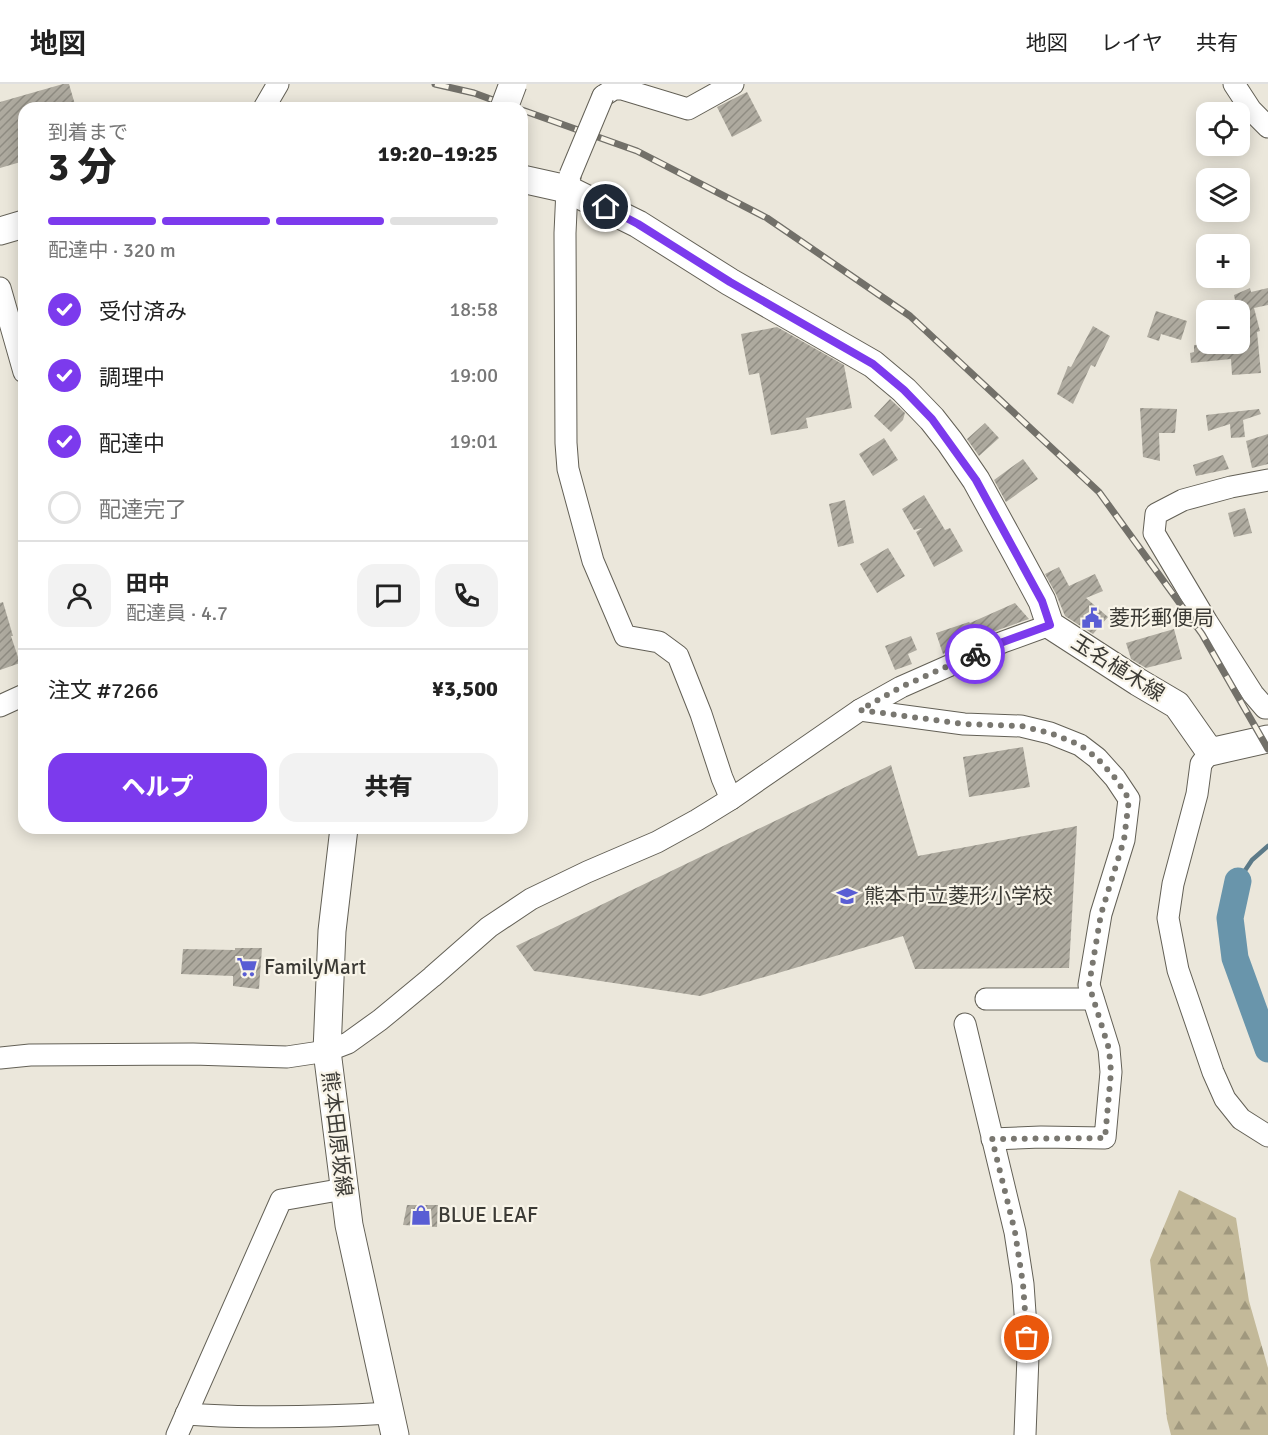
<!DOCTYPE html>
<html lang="ja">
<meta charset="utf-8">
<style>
:root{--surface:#fff;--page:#f2f2f2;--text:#222;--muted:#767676;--line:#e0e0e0;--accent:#7c3aed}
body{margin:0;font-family:Signika,"Noto Sans JP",sans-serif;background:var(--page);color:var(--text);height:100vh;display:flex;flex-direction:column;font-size:22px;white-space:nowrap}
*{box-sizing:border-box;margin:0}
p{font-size:20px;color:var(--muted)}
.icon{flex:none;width:33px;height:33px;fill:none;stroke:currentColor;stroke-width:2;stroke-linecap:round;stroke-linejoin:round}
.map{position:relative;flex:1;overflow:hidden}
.details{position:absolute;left:18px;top:18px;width:510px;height:732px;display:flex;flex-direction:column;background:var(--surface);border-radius:18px;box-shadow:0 3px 15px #0003}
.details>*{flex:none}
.tools{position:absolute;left:1196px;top:18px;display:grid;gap:12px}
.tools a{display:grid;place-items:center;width:54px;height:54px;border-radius:12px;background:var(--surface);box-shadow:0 3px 15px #0003;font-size:30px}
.pin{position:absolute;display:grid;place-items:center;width:51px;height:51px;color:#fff;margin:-26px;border:3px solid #fff;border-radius:50%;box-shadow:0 2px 6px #0007}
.courier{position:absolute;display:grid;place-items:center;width:60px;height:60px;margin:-30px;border:4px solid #7c3aed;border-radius:50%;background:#fff;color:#222;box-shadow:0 2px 8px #0007}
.headline em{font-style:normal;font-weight:800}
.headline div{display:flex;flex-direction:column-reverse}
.headline{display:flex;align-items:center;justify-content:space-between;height:102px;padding:0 30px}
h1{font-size:39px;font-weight:800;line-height:45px}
.bar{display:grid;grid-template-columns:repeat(4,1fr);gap:9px 6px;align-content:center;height:72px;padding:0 30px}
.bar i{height:8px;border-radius:4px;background:var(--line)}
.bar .active{background:var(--accent)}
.bar p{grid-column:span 4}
.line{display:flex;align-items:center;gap:15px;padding:0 30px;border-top:2px solid var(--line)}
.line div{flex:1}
.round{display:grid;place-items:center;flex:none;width:63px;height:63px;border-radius:18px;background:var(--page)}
ol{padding:0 30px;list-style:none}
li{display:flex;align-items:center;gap:18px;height:66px}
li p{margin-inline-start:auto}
li .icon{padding:6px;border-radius:50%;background:var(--accent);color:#fff;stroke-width:4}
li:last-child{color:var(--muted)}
li i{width:33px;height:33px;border:3px solid var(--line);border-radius:50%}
.button{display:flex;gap:12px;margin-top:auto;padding:12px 30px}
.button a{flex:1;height:69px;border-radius:18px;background:var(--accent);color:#fff;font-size:24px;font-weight:800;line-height:69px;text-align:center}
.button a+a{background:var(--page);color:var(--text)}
header{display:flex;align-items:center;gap:36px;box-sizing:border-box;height:84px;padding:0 30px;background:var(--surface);border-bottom:2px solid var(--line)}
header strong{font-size:28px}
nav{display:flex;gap:33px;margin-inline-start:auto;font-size:21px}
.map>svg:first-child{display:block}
</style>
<header>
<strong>地図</strong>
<nav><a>地図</a><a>レイヤ</a><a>共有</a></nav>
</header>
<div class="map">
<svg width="1268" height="1351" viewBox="0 0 1268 1351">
<defs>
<pattern id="forest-firs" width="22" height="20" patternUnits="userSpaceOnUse" patternTransform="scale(1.5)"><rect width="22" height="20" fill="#c3b999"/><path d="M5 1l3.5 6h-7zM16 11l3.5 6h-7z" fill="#a0987e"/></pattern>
<pattern id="building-hatch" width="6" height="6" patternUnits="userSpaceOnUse" patternTransform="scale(1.5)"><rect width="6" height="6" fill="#aeaa9f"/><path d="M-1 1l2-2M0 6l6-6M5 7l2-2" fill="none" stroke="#8f8c82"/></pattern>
</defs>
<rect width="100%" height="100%" fill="#ebe7db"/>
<!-- forest -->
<polygon fill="url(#forest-firs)" points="1179,1106 1236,1134 1249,1217 1268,1284 1268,1351 1171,1351 1167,1335 1150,1176"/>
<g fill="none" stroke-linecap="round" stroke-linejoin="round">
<!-- stream -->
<polyline stroke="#5c7a88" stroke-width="4.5" points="1238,797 1252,776 1268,762"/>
<!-- river -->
<polyline stroke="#6995ab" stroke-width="27" points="1238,797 1230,834 1235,874 1268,965"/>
</g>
<!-- building -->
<g fill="url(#building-hatch)">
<polygon points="63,0 69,0 76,24 24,24 24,77 0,84 0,18"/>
<polygon points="747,8 762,37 732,53 717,23"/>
<polygon points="1250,204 1251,208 1268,204 1268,221 1254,224 1260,247 1257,248 1261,289 1232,291 1231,275 1191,279 1190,269 1194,268 1194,261 1215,260 1215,265 1244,262 1239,237 1239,226 1237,226 1234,211"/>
<polygon points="1156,227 1187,237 1181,256 1161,250 1159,257 1147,253"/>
<polygon points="1093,242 1110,252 1095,283 1091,281 1073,320 1057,310 1068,282 1071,283"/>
<polygon points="777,243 844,281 852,324 806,334 808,344 771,351 759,289 749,291 741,250"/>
<polygon points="890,315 905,329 903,336 891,348 874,332"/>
<polygon points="1140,324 1177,325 1175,349 1159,349 1160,377 1143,373"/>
<polygon points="1259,325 1261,330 1243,336 1245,353 1231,354 1230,340 1208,347 1206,331"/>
<polygon points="985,339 999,354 979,372 967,355"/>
<polygon points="1268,350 1268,380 1252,384 1246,357"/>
<polygon points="884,354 898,376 873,392 859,370"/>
<polygon points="1223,371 1229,385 1196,392 1193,381"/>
<polygon points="1023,375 1038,395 1006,418 994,396"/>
<polygon points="924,411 945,446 950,444 963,467 934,483 916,448 922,444 914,446 902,425"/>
<polygon points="845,416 854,459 838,463 829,420"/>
<polygon points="1245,424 1252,449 1234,453 1228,429"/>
<polygon points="888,464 905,492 877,509 860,480"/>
<polygon points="1059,483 1069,502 1095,490 1103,507 1086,514 1108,533 1093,550 1065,532 1056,510 1045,490"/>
<polygon points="3,518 13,552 11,552 20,579 0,586 0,519"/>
<polygon points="1015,519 1029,535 998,546 943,570 936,549 969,538 970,539"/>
<polygon points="1174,545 1182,575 1146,584 1131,575 1126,559"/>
<polygon points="911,552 917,566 908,570 912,580 895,586 885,562"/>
<polygon points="1023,663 1030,703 969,713 963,673"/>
<polygon points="891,681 918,772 1077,742 1069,884 915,885 903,852 700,912 534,887 516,862"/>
<polygon points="235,864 262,864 259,905 233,902 233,892 181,890 183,865 235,866"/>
<polygon points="407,1121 438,1121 437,1143 403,1141"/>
</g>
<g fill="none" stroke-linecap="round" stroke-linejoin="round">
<!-- minor casing -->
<g stroke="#636056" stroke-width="23">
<g id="minor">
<polyline points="1234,0 1251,26 1268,43"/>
<polyline points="603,12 614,5 622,5 688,25 733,0"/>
<polyline points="264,24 278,0"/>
<polyline points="570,93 567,105 565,149 566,359 568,385 593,477 625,552 659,558 678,572 701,630 722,694 731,715"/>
<polyline points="0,204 24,288"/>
<polyline points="1268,396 1231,403 1183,416 1156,430 1154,449 1207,538 1253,610 1265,624 1268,624"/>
<polyline points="0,622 24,611"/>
<polyline points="860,626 964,640 1021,642 1050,649 1080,661 1097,674 1115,694 1129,715 1124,756 1101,830 1089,901 1109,965 1111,988 1105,1054 1041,1053 992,1055"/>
<polyline points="1210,668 1201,680 1197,710 1173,800 1168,834 1178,886 1213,988 1225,1015 1241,1035 1268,1052"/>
<polyline points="986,915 1093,915"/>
<polyline points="965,940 1015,1148 1023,1200 1028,1272 1025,1351"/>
<polyline points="0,974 30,971 193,970 287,973 327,967 348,959 380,936 432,893 489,843 531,815 587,788 657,758 697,736 731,715 860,626 901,603 1003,558 1050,541"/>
<path d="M186 1330C254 1335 322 1333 390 1329"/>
<polyline points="177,1351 281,1116 344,1105"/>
</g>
</g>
<!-- major casing -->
<g stroke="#636056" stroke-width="29">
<g id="major">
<polyline points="522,95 567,105 638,140 730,198 873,280 904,306 932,335 950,358 976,396 1015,467 1042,517 1050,541 1138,598 1177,621 1210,668 1268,655"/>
<polyline points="0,147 24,140"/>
<polyline points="344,744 332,847 327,967 349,1141 395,1351"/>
</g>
</g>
<!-- minor -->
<use href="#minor" stroke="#fff" stroke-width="21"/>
<!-- major -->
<use href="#major" stroke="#fff" stroke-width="27"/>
<!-- rail casing -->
<g stroke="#727069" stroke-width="7">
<g id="rail">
<polyline points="435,0 474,9 515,24"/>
<polyline points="522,26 637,67 767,134 910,232 1099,408 1202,550 1268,665"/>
</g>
</g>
<!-- rail -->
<use href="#rail" stroke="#f8f4e8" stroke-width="4.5" stroke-dasharray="14" stroke-linecap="butt"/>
<!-- minor-bridge casing -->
<g stroke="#636056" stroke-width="23" stroke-linecap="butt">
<polyline id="minor-bridge" points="570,91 603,12"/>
</g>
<!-- major-bridge casing -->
<g stroke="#636056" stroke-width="29" stroke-linecap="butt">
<polyline id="major-bridge" points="504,24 513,0"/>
</g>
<!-- minor-bridge -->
<use href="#minor-bridge" stroke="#fff" stroke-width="21"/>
<!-- major-bridge -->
<use href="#major-bridge" stroke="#fff" stroke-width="27"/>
</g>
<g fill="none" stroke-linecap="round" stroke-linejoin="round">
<!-- done -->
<polyline stroke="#797770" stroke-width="6" stroke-dasharray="0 10.8" points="975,570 901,603 860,626 964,640 1021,642 1050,649 1080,661 1097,674 1115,694 1129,715 1124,756 1101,830 1089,901 1109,965 1111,988 1105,1054 992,1055 1015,1148 1023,1200 1027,1254"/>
<!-- route -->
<polyline stroke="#7c3aed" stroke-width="8" points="606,123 638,140 730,198 873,280 904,306 932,335 976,396 1042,517 1050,541 1003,558 975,570"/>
</g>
<!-- icons -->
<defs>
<g id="civic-bare" transform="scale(1.62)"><path d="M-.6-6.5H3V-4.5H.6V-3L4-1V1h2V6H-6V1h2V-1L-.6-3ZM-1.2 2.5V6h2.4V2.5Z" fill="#595dd4" stroke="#f8f4e8" stroke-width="2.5" paint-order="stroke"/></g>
<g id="school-bare" transform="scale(1.62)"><path d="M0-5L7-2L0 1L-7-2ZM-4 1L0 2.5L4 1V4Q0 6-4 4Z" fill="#595dd4" stroke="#f8f4e8" stroke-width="2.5" paint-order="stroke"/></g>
<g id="supermarket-bare" transform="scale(1.62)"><path d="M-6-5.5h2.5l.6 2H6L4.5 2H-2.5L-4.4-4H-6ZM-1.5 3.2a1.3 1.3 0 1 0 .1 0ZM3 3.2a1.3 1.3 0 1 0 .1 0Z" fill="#595dd4" stroke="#f8f4e8" stroke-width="2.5" paint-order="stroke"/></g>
<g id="shop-bare" transform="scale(1.62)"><path d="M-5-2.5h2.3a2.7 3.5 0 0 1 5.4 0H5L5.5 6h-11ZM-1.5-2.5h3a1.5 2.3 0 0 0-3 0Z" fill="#595dd4" stroke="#f8f4e8" stroke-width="2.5" paint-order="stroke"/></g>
</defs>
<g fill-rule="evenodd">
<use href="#civic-bare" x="1092" y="534"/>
<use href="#school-bare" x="847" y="812"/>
<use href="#supermarket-bare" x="247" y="883"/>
<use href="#shop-bare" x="421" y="1131"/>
</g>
<g text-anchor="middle" stroke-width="4.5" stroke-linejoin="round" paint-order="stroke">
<!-- poi labels -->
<g font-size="21" fill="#3c3b36" stroke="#f8f4e8" text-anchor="start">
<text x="1109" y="541">菱形郵便局</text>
<text x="864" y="819">熊本市立菱形小学校</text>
<text x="264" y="890">FamilyMart</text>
<text x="438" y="1138">BLUE LEAF</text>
</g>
<!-- street labels -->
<g font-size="21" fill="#3c3b36" stroke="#f8f4e8">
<text transform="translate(1118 584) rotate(32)" y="7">玉名植木線</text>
<text transform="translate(337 1050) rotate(83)" y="7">熊本田原坂線</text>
</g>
</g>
</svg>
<div class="tools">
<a><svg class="icon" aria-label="locate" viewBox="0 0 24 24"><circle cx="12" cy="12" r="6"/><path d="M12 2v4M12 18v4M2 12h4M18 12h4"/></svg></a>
<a><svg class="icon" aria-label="layers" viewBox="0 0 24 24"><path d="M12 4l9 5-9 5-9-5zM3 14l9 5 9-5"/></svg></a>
<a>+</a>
<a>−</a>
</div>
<div class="pin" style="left:1027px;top:1254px;background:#ea580c"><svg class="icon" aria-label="bag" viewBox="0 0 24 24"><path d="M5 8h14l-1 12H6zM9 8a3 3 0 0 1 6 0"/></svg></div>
<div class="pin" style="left:606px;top:123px;background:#1f2937"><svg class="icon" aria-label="home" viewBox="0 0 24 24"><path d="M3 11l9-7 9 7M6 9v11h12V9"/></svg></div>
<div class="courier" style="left:975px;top:570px"><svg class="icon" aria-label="bike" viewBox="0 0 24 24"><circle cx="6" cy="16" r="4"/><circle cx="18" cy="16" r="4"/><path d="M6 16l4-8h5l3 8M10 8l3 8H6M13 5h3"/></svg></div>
<section class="details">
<div class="headline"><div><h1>3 分</h1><p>到着まで</p></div><em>19:20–19:25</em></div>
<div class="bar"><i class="active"></i><i class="active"></i><i class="active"></i><i></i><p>配達中 · 320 m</p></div>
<ol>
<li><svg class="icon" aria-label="check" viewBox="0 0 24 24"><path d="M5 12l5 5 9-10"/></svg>受付済み<p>18:58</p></li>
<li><svg class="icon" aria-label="check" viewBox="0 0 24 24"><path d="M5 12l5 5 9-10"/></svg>調理中<p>19:00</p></li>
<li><svg class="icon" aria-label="check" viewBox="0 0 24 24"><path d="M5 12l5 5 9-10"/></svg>配達中<p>19:01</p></li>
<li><i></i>配達完了</li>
</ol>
<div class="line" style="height:108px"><a class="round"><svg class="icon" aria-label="person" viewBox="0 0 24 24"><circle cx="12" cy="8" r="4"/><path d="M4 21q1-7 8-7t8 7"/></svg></a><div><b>田中</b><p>配達員 · 4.7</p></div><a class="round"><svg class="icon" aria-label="chat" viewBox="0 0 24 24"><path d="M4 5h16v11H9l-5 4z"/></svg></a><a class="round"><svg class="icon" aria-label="phone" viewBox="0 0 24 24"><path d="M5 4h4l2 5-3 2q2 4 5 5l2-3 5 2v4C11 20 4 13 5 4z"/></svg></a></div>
<div class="line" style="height:78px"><div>注文 #7266</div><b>¥3,500</b></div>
<div class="button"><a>ヘルプ</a><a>共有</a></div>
</section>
</div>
